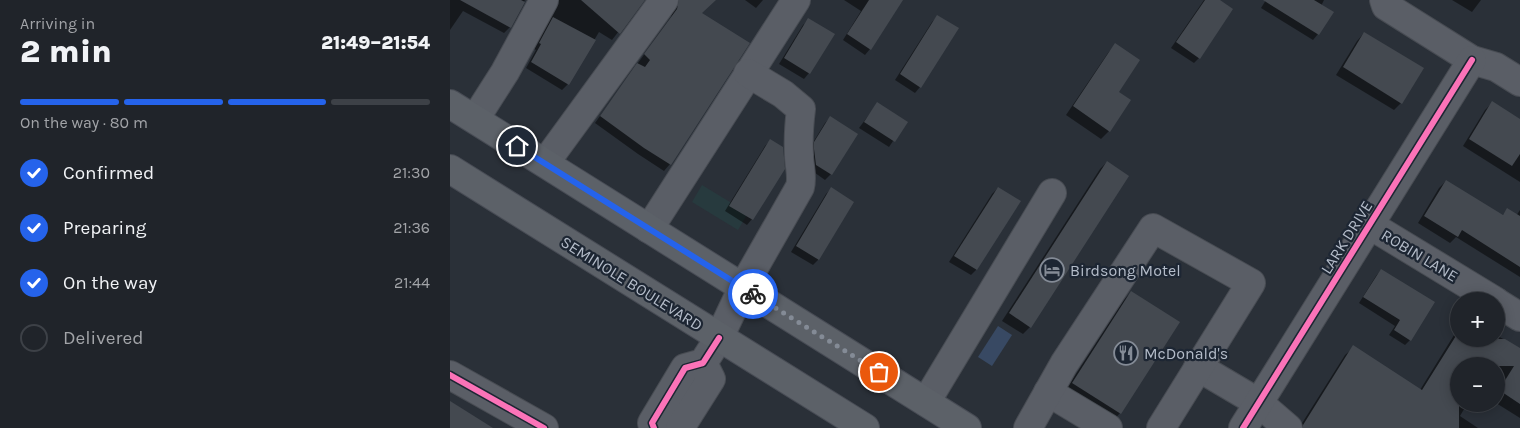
<!DOCTYPE html>
<meta charset="utf-8">
<style>
:root{--surface:#20242a;--page:#2d3036;--text:#f1f3f6;--muted:#a2a4a8;--line:#3d4147;--accent:#2563eb}
body{margin:0;font-family:Karla,sans-serif;background:var(--page);color:var(--text);height:100vh;display:flex;flex-direction:column;font-size:19px;white-space:nowrap}
*{box-sizing:border-box;margin:0}
p{font-size:16px;color:var(--muted)}
.icon{flex:none;width:28px;height:28px;fill:none;stroke:currentColor;stroke-width:2;stroke-linecap:round;stroke-linejoin:round}
.map{position:relative;flex:1;overflow:hidden}
.sheet{display:flex;flex-direction:column;background:var(--surface);width:450px}
.sheet>*{flex:none}
.tools{position:absolute;left:1000px;top:292px;display:grid;gap:10px}
.tools a{display:grid;place-items:center;width:55px;height:55px;border-radius:50%;background:var(--surface);box-shadow:0 2px 12px #0003,0 0 0 1px var(--line);font-size:25px}
.pin{position:absolute;display:grid;place-items:center;width:42px;height:42px;color:#fff;margin:-21px;border:2px solid #fff;border-radius:50%;box-shadow:0 1px 5px #0007}
.courier{position:absolute;display:grid;place-items:center;width:50px;height:50px;margin:-25px;border:4px solid #2563eb;border-radius:50%;background:#fff;color:#222;box-shadow:0 1px 6px #0007}
.summary em{font-style:normal;font-weight:800}
.summary div{display:flex;flex-direction:column-reverse}
.summary{display:flex;align-items:center;justify-content:space-between;height:85px;padding:0 20px}
h1{font-size:32px;font-weight:800;line-height:38px}
.bar{display:grid;grid-template-columns:repeat(4,1fr);gap:8px 5px;align-content:center;height:60px;padding:0 20px}
.bar i{height:6px;border-radius:4px;background:var(--line)}
.bar .selected{background:var(--accent)}
.bar p{grid-column:span 4}
ol{padding:0 20px;list-style:none}
li{display:flex;align-items:center;gap:15px;height:55px}
li p{margin-inline-start:auto}
li .icon{padding:5px;border-radius:50%;background:var(--accent);color:#fff;stroke-width:4}
li:last-child{color:var(--muted)}
li i{width:28px;height:28px;border:2px solid var(--line);border-radius:50%}
main{display:flex;flex:1;min-height:0}
.map>svg:first-child{display:block}
</style>
<main>
<section class="sheet">
<div class="summary"><div><h1>2 min</h1><p>Arriving in</p></div><em>21:49–21:54</em></div>
<div class="bar"><i class="selected"></i><i class="selected"></i><i class="selected"></i><i></i><p>On the way · 80 m</p></div>
<ol>
<li><svg class="icon" aria-label="check" viewBox="0 0 24 24"><path d="M5 12l5 5 9-10"/></svg>Confirmed<p>21:30</p></li>
<li><svg class="icon" aria-label="check" viewBox="0 0 24 24"><path d="M5 12l5 5 9-10"/></svg>Preparing<p>21:36</p></li>
<li><svg class="icon" aria-label="check" viewBox="0 0 24 24"><path d="M5 12l5 5 9-10"/></svg>On the way<p>21:44</p></li>
<li><i></i>Delivered</li>
</ol>
</section>
<div class="map">
<svg width="1070" height="428" viewBox="0 0 1070 428">
<rect width="100%" height="100%" fill="#2a3038"/>
<!-- green -->
<polygon fill="#273a3e" points="252,185 298,213 288,230 242,202"/>
<!-- water -->
<polygon fill="#384963" points="548,326 562,335 542,366 528,357"/>
<!-- shadow -->
<g fill="#0007">
<polygon points="0,0 75,0 60,27 54,33 13,11 0,30"/>
<polygon points="102,0 193,0 162,40 149,32 118,84 112,90 76,68 86,50 84,49 102,14 104,6"/>
<polygon points="233,0 265,0 251,13 220,164 214,171 188,154 145,123 221,17 223,9"/>
<polygon points="295,0 313,0 306,8"/>
<polygon points="394,0 452,0 420,49 415,55 393,40 411,11"/>
<polygon points="754,0 767,0 749,58 744,63 721,48"/>
<polygon points="816,0 874,0 871,6 868,34 863,40 811,8"/>
<polygon points="1002,0 1031,0 1022,12"/>
<polygon points="488,16 470,87 465,93 445,80 482,22"/>
<polygon points="359,20 359,73 354,79 329,64 353,25"/>
<polygon points="914,33 951,103 944,110 886,75 907,41"/>
<polygon points="665,45 667,92 659,131 651,139 616,115 658,53"/>
<polygon points="1042,103 1070,137 1070,182 1013,146 1035,110"/>
<polygon points="427,104 456,122 439,147 409,128"/>
<polygon points="380,118 406,134 381,174 375,180 361,170 359,149 375,123"/>
<polygon points="320,141 302,219 297,225 275,211 315,146"/>
<polygon points="657,162 580,327 573,334 552,321 650,169"/>
<polygon points="996,181 1052,216 1057,210 1066,216 1070,210 1070,277 1006,237 1000,243 968,223 989,188"/>
<polygon points="548,188 569,202 526,270 521,275 499,262 542,194"/>
<polygon points="381,189 403,202 368,260 363,265 341,252 376,194"/>
<polygon points="931,270 960,340 955,345 939,335 945,326 909,303 926,276"/>
<polygon points="681,292 670,413 663,421 615,391 674,300"/>
<polygon points="1009,327 1009,339 1046,339 1046,335 1055,340 1070,356 1070,418 1046,403 1046,366 1009,366 1009,404 1017,404 1010,416 1028,428 849,428 895,355 904,347 970,390"/>
</g>
<!-- building -->
<g fill="#444950">
<polygon points="10,0 71,0 75,2 61,28"/>
<polygon points="131,0 195,0 170,34"/>
<polygon points="229,0 266,0 252,13 300,43 221,165 194,148 150,116 187,63 195,67 200,60 194,54 227,9"/>
<polygon points="419,0 453,0 421,50 397,34"/>
<polygon points="755,0 770,0 783,9 750,59 726,42"/>
<polygon points="813,0 864,0 884,12 869,35"/>
<polygon points="487,15 509,28 471,88 450,74"/>
<polygon points="103,17 146,40 119,85 81,62 91,44 89,43"/>
<polygon points="358,18 385,34 360,74 334,58"/>
<polygon points="914,32 974,68 952,104 893,67"/>
<polygon points="665,43 690,60 669,92 681,100 660,132 623,106"/>
<polygon points="1042,101 1070,119 1070,154 1062,166 1019,139"/>
<polygon points="427,102 458,122 445,142 414,122"/>
<polygon points="380,116 408,134 382,175 366,165 364,149 364,142"/>
<polygon points="320,139 333,147 335,169 303,220 279,206"/>
<polygon points="657,161 679,176 581,328 559,313"/>
<polygon points="996,180 1053,215 1057,208 1070,216 1070,267 1012,230 1008,237 974,216"/>
<polygon points="381,187 404,202 369,260 346,246"/>
<polygon points="548,187 571,201 527,270 504,256"/>
<polygon points="931,269 985,302 961,341 944,330 950,320 913,297"/>
<polygon points="681,291 730,322 671,414 622,383"/>
<polygon points="1009,331 1009,339 1055,339 1070,348 1070,404 1049,390 1064,366 1011,366 1009,365 1009,428 853,428 853,425 903,345 972,390"/>
<polygon points="0,401 16,411 43,428 0,428"/>
</g>
<g fill="none" stroke-linecap="round" stroke-linejoin="round">
<!-- minor casing -->
<g stroke="#484c53" stroke-width="30">
<g id="minor">
<polyline points="934,0 936,6 1022,60 1046,67 1070,82"/>
<polyline points="25,119 55,72 94,0"/>
<polyline points="95,163 214,0"/>
<polyline points="920,225 1045,301"/>
<polyline points="199,229 346,0"/>
<polyline points="1046,302 1070,317"/>
<polyline points="748,367 809,403 838,428"/>
<polyline points="0,375 94,428"/>
<polyline points="598,392 658,428"/>
<polyline points="476,402 602,193"/>
<path d="M204 428 202 423 235 368 253 363 269 338 293 287 350 187C353 176 349 166 349 155 348 139 349 125 351 109L333 94 298 73"/>
<polyline points="230,428 261,379 253,363"/>
<polyline points="578,428 614,364 703,228 801,283 711,428"/>
<polyline points="793,428 1022,60"/>
</g>
</g>
<!-- major casing -->
<g stroke="#484c55" stroke-width="30">
<g id="major">
<polyline points="0,104 517,428"/>
<polyline points="0,169 415,428"/>
</g>
</g>
<!-- minor -->
<use href="#minor" stroke="#5a5e66" stroke-width="28"/>
<!-- major -->
<use href="#major" stroke="#5c6168" stroke-width="28"/>
<!-- cycleway casing -->
<g stroke="#1d2633" stroke-width="9">
<g id="cycleway">
<polyline points="0,375 94,428"/>
<polyline points="204,428 202,423 235,368 253,363 269,338"/>
<polyline points="793,428 1022,60"/>
</g>
</g>
<!-- cycleway -->
<use href="#cycleway" stroke="#fb73b8" stroke-width="6"/>
</g>
<g fill="none" stroke-linecap="round" stroke-linejoin="round">
<!-- done -->
<polyline stroke="#848b96" stroke-width="5" stroke-dasharray="0 9" points="303,294 429,372"/>
<!-- route -->
<polyline stroke="#2563eb" stroke-width="6" points="67,146 303,294"/>
</g>
<!-- icons -->
<defs>
<g id="hotel-ring" transform="scale(1.25)"><circle r="9.5" fill="#1d2633" stroke="#848b96" stroke-width="1.5"/><path d="M-6-4.5h1.5V1H6V5H4.5V3h-9V5H-6ZM-4 0a1.8 1.8 0 1 1 3.6 0ZM.5 0V-2.5h3Q6-2.5 6 0Z" fill="#848b96"/></g>
<g id="restaurant-ring" transform="scale(1.25)"><circle r="9.5" fill="#1d2633" stroke="#848b96" stroke-width="1.5"/><path d="M-5-6h1v4h1v-4h1v4h1v-4h1v5L-1.5 .5V6h-2V.5L-5-1ZM5-6V6H3V1.5H1.5Q1.5-4 5-6Z" fill="#848b96"/></g>
</defs>
<g fill-rule="evenodd">
<use href="#hotel-ring" x="602" y="270"/>
<use href="#restaurant-ring" x="676" y="353"/>
</g>
<g text-anchor="middle" stroke-width="4.5" stroke-linejoin="round" paint-order="stroke">
<!-- street labels -->
<g font-size="16" fill="#b4bcc9" stroke="#1d2633">
<text transform="translate(896 237) rotate(-58)" y="6">LARK DRIVE</text>
<text transform="translate(970 255) rotate(31)" y="6">ROBIN LANE</text>
<text transform="translate(182 283) rotate(32)" y="6">SEMINOLE BOULEVARD</text>
</g>
<!-- poi labels -->
<g font-size="16" fill="#b4bcc9" stroke="#1d2633" text-anchor="start">
<text x="620" y="276">Birdsong Motel</text>
<text x="694" y="359">McDonald's</text>
</g>
</g>
</svg>
<div class="tools">
<a>+</a>
<a>−</a>
</div>
<div class="pin" style="left:429px;top:372px;background:#ea580c"><svg class="icon" aria-label="bag" viewBox="0 0 24 24"><path d="M5 8h14l-1 12H6zM9 8a3 3 0 0 1 6 0"/></svg></div>
<div class="pin" style="left:67px;top:146px;background:#1f2937"><svg class="icon" aria-label="home" viewBox="0 0 24 24"><path d="M3 11l9-7 9 7M6 9v11h12V9"/></svg></div>
<div class="courier" style="left:303px;top:294px"><svg class="icon" aria-label="bike" viewBox="0 0 24 24"><circle cx="6" cy="16" r="4"/><circle cx="18" cy="16" r="4"/><path d="M6 16l4-8h5l3 8M10 8l3 8H6M13 5h3"/></svg></div>
</div>
</main>
